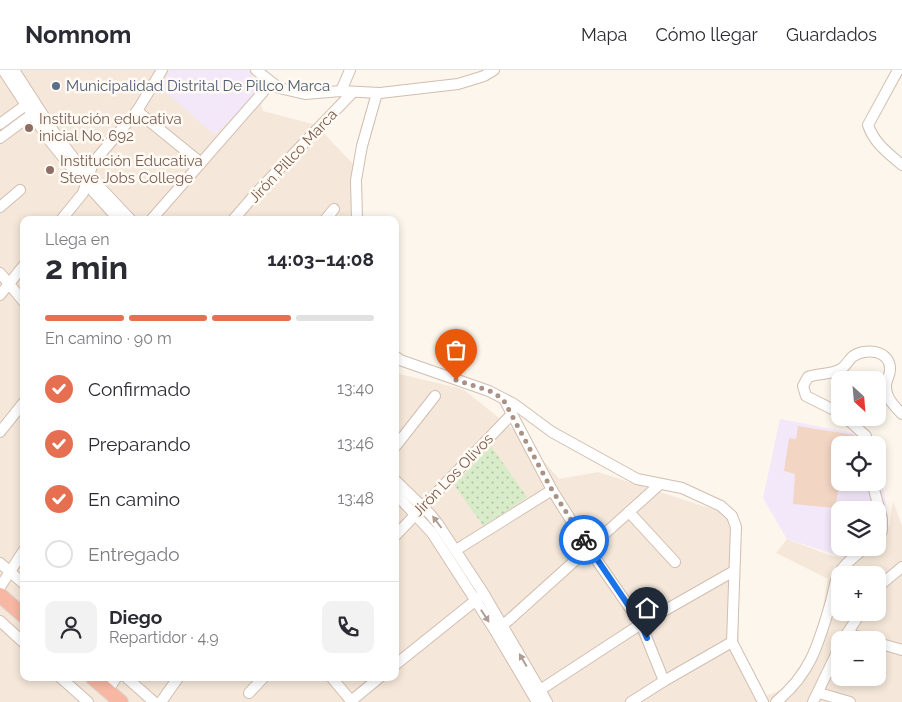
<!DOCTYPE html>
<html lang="es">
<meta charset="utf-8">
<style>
:root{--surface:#fff;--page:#f2f2f3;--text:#2b2b33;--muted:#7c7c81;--line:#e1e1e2;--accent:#e76f51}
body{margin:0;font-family:Raleway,sans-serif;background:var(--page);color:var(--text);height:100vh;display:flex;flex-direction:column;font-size:19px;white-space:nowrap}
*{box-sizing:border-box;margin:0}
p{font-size:16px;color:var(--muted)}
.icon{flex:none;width:28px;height:28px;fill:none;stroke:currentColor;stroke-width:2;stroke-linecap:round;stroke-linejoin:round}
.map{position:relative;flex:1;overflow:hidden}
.side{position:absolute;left:20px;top:146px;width:379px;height:465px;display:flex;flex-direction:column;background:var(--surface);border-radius:10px;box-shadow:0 2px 8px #0003}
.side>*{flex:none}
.needle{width:32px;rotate:154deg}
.controls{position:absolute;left:831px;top:301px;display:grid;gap:10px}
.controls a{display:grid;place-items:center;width:55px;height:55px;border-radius:10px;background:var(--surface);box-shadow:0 2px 8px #0003;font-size:25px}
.pin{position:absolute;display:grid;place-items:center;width:42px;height:42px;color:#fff;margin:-51px -21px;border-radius:50% 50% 50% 0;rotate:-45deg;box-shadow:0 0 5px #0007}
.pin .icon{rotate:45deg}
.courier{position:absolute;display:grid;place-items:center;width:50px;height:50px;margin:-25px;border:4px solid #1a73e8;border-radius:50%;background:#fff;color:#222;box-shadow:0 1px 6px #0007}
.overview em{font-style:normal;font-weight:700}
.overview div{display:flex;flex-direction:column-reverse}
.overview{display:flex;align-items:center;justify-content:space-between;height:85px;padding:0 25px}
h1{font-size:32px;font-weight:700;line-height:38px}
.bar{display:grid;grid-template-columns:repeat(4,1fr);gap:8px 5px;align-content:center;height:60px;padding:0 25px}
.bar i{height:6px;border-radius:4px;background:var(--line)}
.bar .current{background:var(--accent)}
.bar p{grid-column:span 4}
.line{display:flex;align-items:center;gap:12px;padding:0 25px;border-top:1px solid var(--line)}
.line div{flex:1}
.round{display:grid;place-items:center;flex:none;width:52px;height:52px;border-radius:10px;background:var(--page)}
ol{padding:0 25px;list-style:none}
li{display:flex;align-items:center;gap:15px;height:55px}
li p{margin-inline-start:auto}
li .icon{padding:5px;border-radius:50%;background:var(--accent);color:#fff;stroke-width:4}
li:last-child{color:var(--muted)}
li i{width:28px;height:28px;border:2px solid var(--line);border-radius:50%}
header{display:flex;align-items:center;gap:30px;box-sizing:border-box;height:70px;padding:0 25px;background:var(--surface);border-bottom:1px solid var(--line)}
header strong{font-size:24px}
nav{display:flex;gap:28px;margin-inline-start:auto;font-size:18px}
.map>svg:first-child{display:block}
</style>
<header>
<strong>Nomnom</strong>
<nav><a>Mapa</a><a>Cómo llegar</a><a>Guardados</a></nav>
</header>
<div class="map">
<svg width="902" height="632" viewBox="0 0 902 632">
<defs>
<pattern id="park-dots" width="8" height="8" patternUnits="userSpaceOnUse" patternTransform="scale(1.25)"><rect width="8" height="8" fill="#d8ecc9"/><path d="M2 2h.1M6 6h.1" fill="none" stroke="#b4c2a5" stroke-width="1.8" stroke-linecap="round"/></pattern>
</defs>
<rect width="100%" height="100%" fill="#fdf6ec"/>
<!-- residential -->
<path fill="#f5e8da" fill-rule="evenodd" d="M0 0H251L263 41 316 55 354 95 358 150H24V608H395V303L463 319 524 368 559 409 598 402 728 444 739 488V586L763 627 787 618 814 584 828 509 776 483 787 469 832 486 848 489 856 478H878V470L889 456 893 431 902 456V632H0ZM840 505H878V542H840ZM840 570H878V608H840Z"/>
<!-- education -->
<g fill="#f3e8fa">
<polygon points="170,0 248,0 261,18 215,65 160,17"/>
<polygon points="780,349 864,365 870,375 840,375 840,412 878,412 878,390 879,393 888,446 882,459 878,440 840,440 840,478 855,478 849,489 787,469 763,428"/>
</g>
<!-- park -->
<polygon fill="url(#park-dots)" points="491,376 527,427 484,457 454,415"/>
<!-- building -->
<polygon fill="#f3d5c3" points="798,356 854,365 859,369 860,375 840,375 840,411 835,438 793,434 795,404 784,401 789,368 796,369"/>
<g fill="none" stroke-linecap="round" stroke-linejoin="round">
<!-- minor casing -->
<g stroke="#d1beb0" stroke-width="12">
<g id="minor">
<polyline points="3,0 49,70 70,96 119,150"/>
<polyline points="14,0 54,62 79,95 131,150"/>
<polyline points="256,0 279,18 305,24 341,21 380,23 458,14 484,6 494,0"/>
<path d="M898 0 868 55C874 73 888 83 902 95"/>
<polyline points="341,21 350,0"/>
<polyline points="137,41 201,93"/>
<polyline points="0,54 30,32"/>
<polyline points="0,68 38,40"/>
<polyline points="0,137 20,120"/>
<polyline points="61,150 83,123 93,93 137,41 162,0"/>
<polyline points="151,150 263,22"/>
<polyline points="233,150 258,121 353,22"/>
<polyline points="325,150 334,139"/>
<polyline points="357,150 356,110 362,76 377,23"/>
<polyline points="0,203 24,232"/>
<polyline points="0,225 24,195"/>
<polyline points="395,286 400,290 489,321 514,334 552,362 637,409 682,418 721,436 732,446 736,457 732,572 763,632"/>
<polyline points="504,329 552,420 589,479 641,554 664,611"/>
<path d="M840 343 806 326 803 316 808 307C819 303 831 305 841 299 846 296 848 291 852 287 865 277 891 280 890 300 890 305 887 309 886 314 885 327 894 336 902 344"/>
<polyline points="846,348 866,366 867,375"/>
<polyline points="0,362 24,332"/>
<polyline points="395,377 435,326"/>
<polyline points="395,410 430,444 438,454 484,524 547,632"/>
<polyline points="872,412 882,449 882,461 878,466"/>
<polyline points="395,423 432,463 494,559 537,632"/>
<polyline points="629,442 675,492"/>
<polyline points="395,466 512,344"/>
<polyline points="456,480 552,420"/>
<polyline points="0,493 24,514"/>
<polyline points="0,517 24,480"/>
<polyline points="878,517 902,497"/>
<polyline points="0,551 24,573"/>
<polyline points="502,555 509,550 660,414"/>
<polyline points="847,563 869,570"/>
<polyline points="843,570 861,542"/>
<polyline points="878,573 902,580"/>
<polyline points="395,595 481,526"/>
<polyline points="61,608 88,632"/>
<polyline points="127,608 154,632"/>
<polyline points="332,608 352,632"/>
<polyline points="108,620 116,608"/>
<polyline points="540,620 641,554 734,501"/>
<polyline points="249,623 263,608"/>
<polyline points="819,623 850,632"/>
<polyline points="351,631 379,608"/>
<polyline points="161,632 178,608"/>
<polyline points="631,632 664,611 732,572"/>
<path d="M776 632C810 604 818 576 830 535 833 526 834 514 838 505 844 494 856 485 865 478"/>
<polyline points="813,632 840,576"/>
</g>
</g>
<!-- highway casing -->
<g stroke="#dad1cd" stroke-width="16">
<g id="highway">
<polyline points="0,525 24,546"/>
<polyline points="93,608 121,632"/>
</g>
</g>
<!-- minor -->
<use href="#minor" stroke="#fff" stroke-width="10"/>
<!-- highway -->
<use href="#highway" stroke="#f7b7a3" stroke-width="14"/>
</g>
<!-- one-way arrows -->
<defs><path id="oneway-solid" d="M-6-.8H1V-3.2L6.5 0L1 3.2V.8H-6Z" transform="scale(1.25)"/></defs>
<g fill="#af9d94">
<use href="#oneway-solid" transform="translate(437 452) rotate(-127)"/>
<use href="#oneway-solid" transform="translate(485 546) rotate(57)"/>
<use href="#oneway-solid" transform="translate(523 590) rotate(-120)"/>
</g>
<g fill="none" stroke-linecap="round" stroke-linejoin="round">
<!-- done -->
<polyline stroke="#a89285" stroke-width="5" stroke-dasharray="0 9" points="456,310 490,321 503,329 552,420 584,470"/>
<!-- route -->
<polyline stroke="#1a73e8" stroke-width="6" points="584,470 641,554 647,568"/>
</g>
<!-- markers -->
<circle fill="#5c6f8a" stroke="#fffaf3" stroke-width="2" cx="56" cy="16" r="5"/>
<g fill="#8d6e63" stroke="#fffaf3" stroke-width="2">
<circle cx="29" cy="58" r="5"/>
<circle cx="50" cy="100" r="5"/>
</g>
<g text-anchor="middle" stroke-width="5" stroke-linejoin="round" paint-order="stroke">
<!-- service labels -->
<g font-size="15" fill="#4e5e75" stroke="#fffaf3" text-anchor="start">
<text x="66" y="21">Municipalidad Distrital De Pillco Marca</text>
</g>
<!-- education labels -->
<g font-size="15" fill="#785e54" stroke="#fffaf3" text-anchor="start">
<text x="39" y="54">Institución educativa<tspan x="39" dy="17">inicial No. 692</tspan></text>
<text x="60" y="96">Institución Educativa<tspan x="60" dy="17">Steve Jobs College</tspan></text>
</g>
<!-- street labels -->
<g font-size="15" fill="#7a5c4d" stroke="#fffaf3">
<text transform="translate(293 86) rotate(-47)" y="5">Jirón Pillco Marca</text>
<text transform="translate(453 405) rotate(-46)" y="5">Jirón Los Olivos</text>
</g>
</g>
</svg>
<div class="controls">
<a><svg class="needle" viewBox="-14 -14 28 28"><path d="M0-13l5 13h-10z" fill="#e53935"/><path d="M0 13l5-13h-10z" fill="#7c7c81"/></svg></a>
<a><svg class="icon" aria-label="locate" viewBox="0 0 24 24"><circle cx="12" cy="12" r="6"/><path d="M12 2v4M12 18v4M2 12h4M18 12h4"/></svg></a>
<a><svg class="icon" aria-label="layers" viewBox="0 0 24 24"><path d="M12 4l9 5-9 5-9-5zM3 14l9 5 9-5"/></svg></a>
<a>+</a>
<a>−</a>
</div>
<div class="pin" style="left:456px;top:310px;background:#ea580c"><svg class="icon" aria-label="bag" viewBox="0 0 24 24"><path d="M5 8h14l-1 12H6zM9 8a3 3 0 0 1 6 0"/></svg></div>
<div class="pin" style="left:647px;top:568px;background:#1f2937"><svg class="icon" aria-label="home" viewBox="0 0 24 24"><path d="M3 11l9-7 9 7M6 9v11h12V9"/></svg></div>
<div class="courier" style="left:584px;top:470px"><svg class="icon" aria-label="bike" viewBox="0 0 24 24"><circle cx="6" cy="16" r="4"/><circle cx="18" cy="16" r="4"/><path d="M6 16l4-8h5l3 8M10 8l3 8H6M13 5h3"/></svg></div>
<section class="side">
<div class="overview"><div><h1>2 min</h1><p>Llega en</p></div><em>14:03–14:08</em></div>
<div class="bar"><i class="current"></i><i class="current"></i><i class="current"></i><i></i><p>En camino · 90 m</p></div>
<ol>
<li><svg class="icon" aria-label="check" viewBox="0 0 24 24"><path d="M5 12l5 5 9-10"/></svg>Confirmado<p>13:40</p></li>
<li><svg class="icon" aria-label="check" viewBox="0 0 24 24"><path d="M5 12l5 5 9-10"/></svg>Preparando<p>13:46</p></li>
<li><svg class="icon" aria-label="check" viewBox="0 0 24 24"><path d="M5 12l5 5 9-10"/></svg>En camino<p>13:48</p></li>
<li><i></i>Entregado</li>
</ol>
<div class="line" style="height:90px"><a class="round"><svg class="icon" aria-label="person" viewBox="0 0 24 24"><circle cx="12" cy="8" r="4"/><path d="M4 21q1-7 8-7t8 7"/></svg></a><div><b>Diego</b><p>Repartidor · 4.9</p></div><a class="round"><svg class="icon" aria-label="phone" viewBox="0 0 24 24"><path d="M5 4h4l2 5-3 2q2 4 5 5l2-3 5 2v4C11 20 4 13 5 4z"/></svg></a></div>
</section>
</div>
